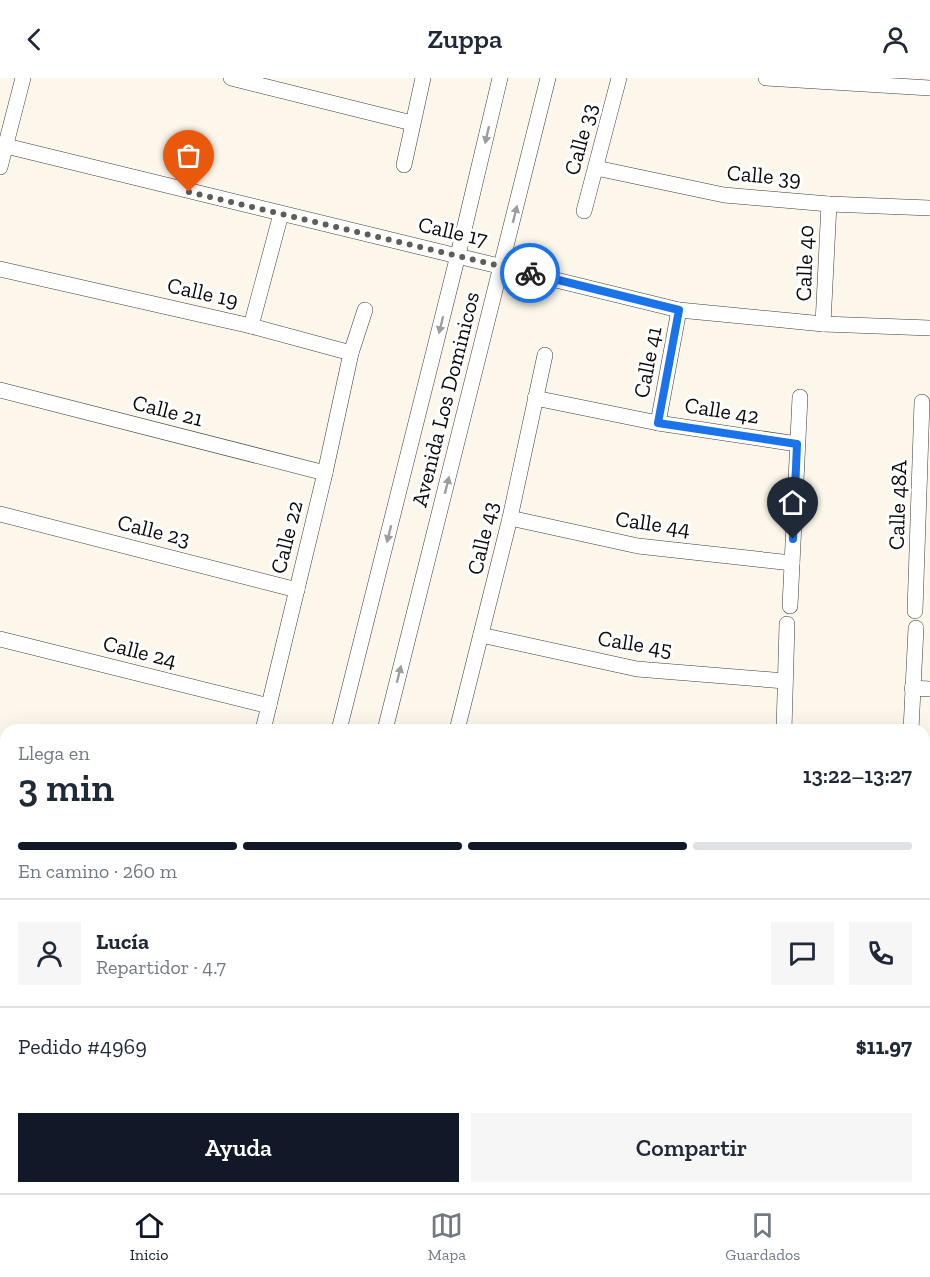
<!DOCTYPE html>
<html lang="es">
<meta charset="utf-8">
<style>
:root{--surface:#fff;--page:#f6f6f7;--text:#1f2937;--muted:#747a83;--line:#e0e1e3;--accent:#111827}
body{margin:0;font-family:"Zilla Slab",serif;background:var(--page);color:var(--text);height:100vh;display:flex;flex-direction:column;font-size:22px;white-space:nowrap}
*{box-sizing:border-box;margin:0}
p{font-size:20px;color:var(--muted)}
.icon{flex:none;width:33px;height:33px;fill:none;stroke:currentColor;stroke-width:2;stroke-linecap:round;stroke-linejoin:round}
.map{position:relative;flex:1;overflow:hidden}
.sheet{position:absolute;left:0px;top:646px;width:930px;height:470px;display:flex;flex-direction:column;background:var(--surface);border-radius:18px 18px 0 0;box-shadow:0 6px 24px #0002}
.sheet>*{flex:none}
.pin{position:absolute;display:grid;place-items:center;width:51px;height:51px;color:#fff;margin:-62px -26px;border-radius:50% 50% 50% 0;rotate:-45deg;box-shadow:0 0 6px #0007}
.pin .icon{rotate:45deg}
.courier{position:absolute;display:grid;place-items:center;width:60px;height:60px;margin:-30px;border:4px solid #1a73e8;border-radius:50%;background:#fff;color:#222;box-shadow:0 2px 8px #0007}
.headline em{font-style:normal;font-weight:600}
.headline div{display:flex;flex-direction:column-reverse}
.headline{display:flex;align-items:center;justify-content:space-between;height:102px;padding:0 18px}
h1{font-size:39px;font-weight:600;line-height:45px}
.bar{display:grid;grid-template-columns:repeat(4,1fr);gap:9px 6px;align-content:center;height:72px;padding:0 18px}
.bar i{height:8px;border-radius:4px;background:var(--line)}
.bar .selected{background:var(--accent)}
.bar p{grid-column:span 4}
.line{display:flex;align-items:center;gap:15px;padding:0 18px;border-top:2px solid var(--line)}
.line div{flex:1}
.round{display:grid;place-items:center;flex:none;width:63px;height:63px;border-radius:0px;background:var(--page)}
.button{display:flex;gap:12px;margin-top:auto;padding:12px 18px}
.button a{flex:1;height:69px;border-radius:0px;background:var(--accent);color:#fff;font-size:24px;font-weight:600;line-height:69px;text-align:center}
.button a+a{background:var(--page);color:var(--text)}
header{display:flex;justify-content:space-between;align-items:center;height:78px;padding:0 18px;background:var(--surface);font-size:27px;font-weight:600}
.tabs{display:flex;justify-content:space-around;align-items:center;height:84px;border-top:2px solid var(--line);background:var(--surface);font-size:16px;color:var(--muted)}
.tabs a{display:grid;justify-items:center;gap:3px}
.tabs .selected{color:var(--accent)}
.map>svg:first-child{display:block}
</style>
<header><svg class="icon" aria-label="back" viewBox="0 0 24 24"><path d="M15 5l-7 7 7 7"/></svg>Zuppa<svg class="icon" aria-label="person" viewBox="0 0 24 24"><circle cx="12" cy="8" r="4"/><path d="M4 21q1-7 8-7t8 7"/></svg></header>
<div class="map">
<svg width="930" height="1115" viewBox="0 0 930 1115">
<rect width="100%" height="100%" fill="#fcf7ea"/>
<g fill="none" stroke-linecap="round" stroke-linejoin="round">
<!-- street casing -->
<g stroke="#3d3d3d" stroke-width="16">
<g id="street">
<polyline points="231,0 412,45"/>
<polyline points="766,0 930,10"/>
<polyline points="6,68 679,232 823,246 930,250"/>
<polyline points="404,87 423,0"/>
<polyline points="0,89 23,0"/>
<polyline points="596,90 724,117 829,126 930,130"/>
<polyline points="584,133 619,0"/>
<polyline points="0,191 251,248 351,275"/>
<polyline points="823,246 829,126"/>
<polyline points="251,248 281,136"/>
<polyline points="0,312 325,395"/>
<polyline points="535,320 658,345 797,366"/>
<polyline points="658,345 679,232"/>
<polyline points="0,436 297,512"/>
<polyline points="510,440 638,468 792,485"/>
<polyline points="790,528 800,319"/>
<polyline points="915,533 922,324"/>
<polyline points="481,557 637,591 785,603"/>
<polyline points="0,561 269,628"/>
<polyline points="912,610 930,611"/>
<polyline points="263,652 325,395 351,275 365,232"/>
<polyline points="339,652 458,177 500,0"/>
<polyline points="385,652 548,0"/>
<polyline points="457,652 510,440 545,277"/>
<polyline points="784,652 787,546"/>
<polyline points="911,652 916,550"/>
<polyline points="0,707 6,709"/>
<polyline points="924,730 930,731"/>
<polyline points="0,832 6,834"/>
<polyline points="924,873 930,874"/>
<polyline points="0,956 6,958"/>
<polyline points="0,1078 6,1080"/>
<polyline points="143,1110 194,1113"/>
<polyline points="265,1110 266,1115"/>
<polyline points="385,1110 385,1115"/>
<polyline points="504,1110 504,1115"/>
<polyline points="311,1115 311,1110"/>
</g>
</g>
<!-- street -->
<use href="#street" stroke="#fff" stroke-width="15"/>
</g>
<!-- one-way arrows -->
<defs><path id="oneway-solid" d="M-6-.8H1V-3.2L6.5 0L1 3.2V.8H-6Z" transform="scale(1.5)"/></defs>
<g fill="#9d9d9d">
<use href="#oneway-solid" transform="translate(487 57) rotate(103)"/>
<use href="#oneway-solid" transform="translate(515 136) rotate(-76)"/>
<use href="#oneway-solid" transform="translate(441 247) rotate(104)"/>
<use href="#oneway-solid" transform="translate(447 407) rotate(-76)"/>
<use href="#oneway-solid" transform="translate(389 456) rotate(104)"/>
<use href="#oneway-solid" transform="translate(399 596) rotate(-76)"/>
</g>
<g fill="none" stroke-linecap="round" stroke-linejoin="round">
<!-- done -->
<polyline stroke="#5f5d58" stroke-width="6" stroke-dasharray="0 10.8" points="189,114 530,195"/>
<!-- route -->
<polyline stroke="#1a73e8" stroke-width="8" points="530,195 679,232 658,345 797,366 793,461"/>
</g>
<g text-anchor="middle" stroke-width="6" stroke-linejoin="round" paint-order="stroke">
<!-- street labels -->
<g font-size="22" fill="#0a0a0a" stroke="#fff">
<text transform="translate(580 61) rotate(-75)" y="8">Calle 33</text>
<text transform="translate(764 97) rotate(5)" y="8">Calle 39</text>
<text transform="translate(453 153) rotate(13)" y="8">Calle 17</text>
<text transform="translate(804 185) rotate(-88)" y="8">Calle 40</text>
<text transform="translate(203 214) rotate(13)" y="8">Calle 19</text>
<text transform="translate(647 284) rotate(-79)" y="8">Calle 41</text>
<text transform="translate(445 321) rotate(-76)" y="8">Avenida Los Dominicos</text>
<text transform="translate(168 332) rotate(14)" y="8">Calle 21</text>
<text transform="translate(722 332) rotate(9)" y="8">Calle 42</text>
<text transform="translate(897 427) rotate(-88)" y="8">Calle 48A</text>
<text transform="translate(653 445) rotate(8)" y="8">Calle 44</text>
<text transform="translate(154 452) rotate(14)" y="8">Calle 23</text>
<text transform="translate(286 459) rotate(-76)" y="8">Calle 22</text>
<text transform="translate(482 460) rotate(-77)" y="8">Calle 43</text>
<text transform="translate(635 565) rotate(9)" y="8">Calle 45</text>
<text transform="translate(140 573) rotate(14)" y="8">Calle 24</text>
</g>
</g>
</svg>
<div class="pin" style="left:189px;top:114px;background:#ea580c"><svg class="icon" aria-label="bag" viewBox="0 0 24 24"><path d="M5 8h14l-1 12H6zM9 8a3 3 0 0 1 6 0"/></svg></div>
<div class="pin" style="left:793px;top:461px;background:#1f2937"><svg class="icon" aria-label="home" viewBox="0 0 24 24"><path d="M3 11l9-7 9 7M6 9v11h12V9"/></svg></div>
<div class="courier" style="left:530px;top:195px"><svg class="icon" aria-label="bike" viewBox="0 0 24 24"><circle cx="6" cy="16" r="4"/><circle cx="18" cy="16" r="4"/><path d="M6 16l4-8h5l3 8M10 8l3 8H6M13 5h3"/></svg></div>
<section class="sheet">
<div class="headline"><div><h1>3 min</h1><p>Llega en</p></div><em>13:22–13:27</em></div>
<div class="bar"><i class="selected"></i><i class="selected"></i><i class="selected"></i><i></i><p>En camino · 260 m</p></div>
<div class="line" style="height:108px"><a class="round"><svg class="icon" aria-label="person" viewBox="0 0 24 24"><circle cx="12" cy="8" r="4"/><path d="M4 21q1-7 8-7t8 7"/></svg></a><div><b>Lucía</b><p>Repartidor · 4.7</p></div><a class="round"><svg class="icon" aria-label="chat" viewBox="0 0 24 24"><path d="M4 5h16v11H9l-5 4z"/></svg></a><a class="round"><svg class="icon" aria-label="phone" viewBox="0 0 24 24"><path d="M5 4h4l2 5-3 2q2 4 5 5l2-3 5 2v4C11 20 4 13 5 4z"/></svg></a></div>
<div class="line" style="height:78px"><div>Pedido #4969</div><b>$11.97</b></div>
<div class="button"><a>Ayuda</a><a>Compartir</a></div>
</section>
</div>
<nav class="tabs">
<a class="selected"><svg class="icon" aria-label="home" viewBox="0 0 24 24"><path d="M3 11l9-7 9 7M6 9v11h12V9"/></svg>Inicio</a>
<a><svg class="icon" aria-label="map" viewBox="0 0 24 24"><path d="M3 6l6-2 6 2 6-2v14l-6 2-6-2-6 2zM9 4v14M15 6v14"/></svg>Mapa</a>
<a><svg class="icon" aria-label="saved" viewBox="0 0 24 24"><path d="M7 4h10v16l-5-4-5 4z"/></svg>Guardados</a>
</nav>
